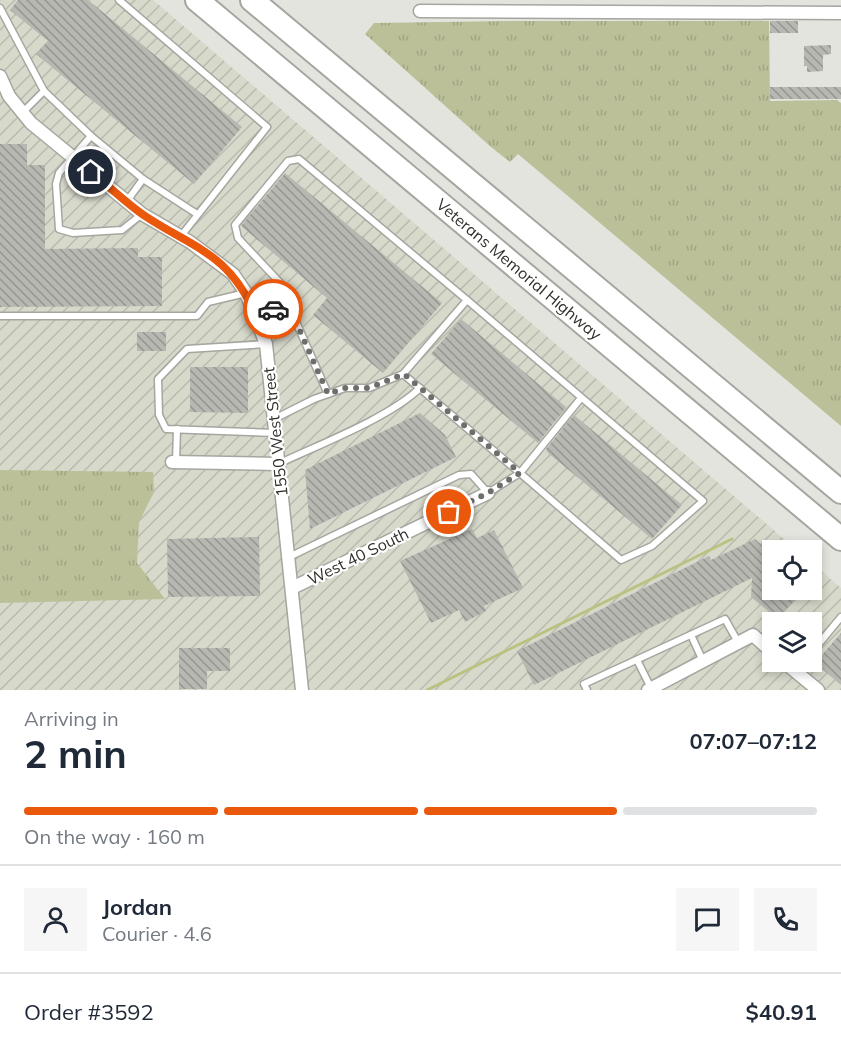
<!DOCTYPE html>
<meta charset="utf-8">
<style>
:root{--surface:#fff;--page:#f6f6f7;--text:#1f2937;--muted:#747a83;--line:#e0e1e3;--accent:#ea580c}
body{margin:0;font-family:Mulish,sans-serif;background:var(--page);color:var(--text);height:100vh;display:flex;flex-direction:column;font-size:22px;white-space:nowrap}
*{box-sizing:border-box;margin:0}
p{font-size:20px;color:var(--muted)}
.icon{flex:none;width:33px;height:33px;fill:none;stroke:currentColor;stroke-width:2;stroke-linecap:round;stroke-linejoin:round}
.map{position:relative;height:690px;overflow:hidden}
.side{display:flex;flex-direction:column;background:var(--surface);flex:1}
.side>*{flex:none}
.buttons{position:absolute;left:762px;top:540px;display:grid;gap:12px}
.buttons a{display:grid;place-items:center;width:60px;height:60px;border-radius:0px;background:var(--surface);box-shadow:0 3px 9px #0003;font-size:30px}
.pin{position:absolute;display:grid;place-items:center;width:51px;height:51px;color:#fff;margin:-26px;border:3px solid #fff;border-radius:50%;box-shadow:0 2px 6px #0007}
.courier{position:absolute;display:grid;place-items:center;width:60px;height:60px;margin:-30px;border:4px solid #ea580c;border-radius:50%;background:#fff;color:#222;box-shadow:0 2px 8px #0007}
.head em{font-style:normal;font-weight:700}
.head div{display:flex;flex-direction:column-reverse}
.head{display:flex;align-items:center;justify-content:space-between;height:102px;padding:0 24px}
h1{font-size:39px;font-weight:700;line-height:45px}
.bar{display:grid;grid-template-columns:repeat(4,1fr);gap:9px 6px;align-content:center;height:72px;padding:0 24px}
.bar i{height:8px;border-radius:4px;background:var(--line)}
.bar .active{background:var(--accent)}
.bar p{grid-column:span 4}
.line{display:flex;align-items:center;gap:15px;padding:0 24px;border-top:2px solid var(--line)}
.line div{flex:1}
.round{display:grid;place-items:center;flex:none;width:63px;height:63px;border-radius:0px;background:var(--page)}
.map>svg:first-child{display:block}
</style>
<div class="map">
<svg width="841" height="690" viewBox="0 0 841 690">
<defs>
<pattern id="industrial-furrows" width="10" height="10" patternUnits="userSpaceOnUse" patternTransform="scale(1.5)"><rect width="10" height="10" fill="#d7d9cb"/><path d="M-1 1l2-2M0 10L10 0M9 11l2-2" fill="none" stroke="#b9bbaf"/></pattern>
<pattern id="grass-tufts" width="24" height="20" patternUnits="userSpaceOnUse" patternTransform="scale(1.5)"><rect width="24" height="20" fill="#bbc099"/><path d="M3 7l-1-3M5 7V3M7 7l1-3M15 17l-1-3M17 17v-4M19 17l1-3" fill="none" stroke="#a1a584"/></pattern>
<pattern id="building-back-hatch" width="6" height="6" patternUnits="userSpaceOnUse" patternTransform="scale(1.5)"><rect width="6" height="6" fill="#b7b8b2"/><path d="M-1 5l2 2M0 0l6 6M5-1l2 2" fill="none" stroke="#959691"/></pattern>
</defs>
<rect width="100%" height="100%" fill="#e3e4dd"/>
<!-- industrial -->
<path fill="url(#industrial-furrows)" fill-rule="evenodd" d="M0 0H153L797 550H772V590H812V563L841 588V690H0ZM772 622H812V662H772Z"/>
<!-- grass -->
<g fill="url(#grass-tufts)">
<polygon points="507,21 769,21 770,101 837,100 841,103 841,426 518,154 510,162 491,147 365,34 374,23"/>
<polygon points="0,470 153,472 154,492 139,522 137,563 165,599 0,603"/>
</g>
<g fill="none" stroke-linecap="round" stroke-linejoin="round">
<!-- stream -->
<polyline stroke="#bbc281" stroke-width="3" points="427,690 732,539"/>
</g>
<!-- building -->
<g fill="url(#building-back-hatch)">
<polygon points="18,0 88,0 242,127 194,184 36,54 48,41 10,10"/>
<rect x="770" y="21" width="28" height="12"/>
<polygon points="831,45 831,54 823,55 823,71 807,72 807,66 804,66 804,46"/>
<rect x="770" y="87" width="71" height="12"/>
<polygon points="0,144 27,144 27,165 45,165 45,249 138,248 138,257 162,257 162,306 0,307"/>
<polygon points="285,173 442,303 383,373 313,315 327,298 241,226"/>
<polygon points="461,319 566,407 538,443 431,354"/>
<rect x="137" y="332" width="29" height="19"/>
<polygon points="190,367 248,367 248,413 190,412"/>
<polygon points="420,413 445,435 456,457 310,529 305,470"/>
<polygon points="574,415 682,505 652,539 547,452 546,449"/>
<polygon points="472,529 477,538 494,530 523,588 484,606 486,611 465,622 459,610 431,623 400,561"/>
<polygon points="259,537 260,596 168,597 167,539"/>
<polygon points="755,539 772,554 772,590 803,590 778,619 751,597 752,578 534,685 517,651 709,556 711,560"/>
<polygon points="841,633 841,685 815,663"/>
<polygon points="179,648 230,648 230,671 207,671 207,689 179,689"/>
</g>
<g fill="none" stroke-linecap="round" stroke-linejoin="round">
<!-- lane casing -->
<g stroke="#a5a6a0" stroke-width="9">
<g id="lane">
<polyline points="119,0 267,127 181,236"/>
<polyline points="0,8 44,91 22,113"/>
<polyline points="44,91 91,136 59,173 56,184 59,229 73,233 122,230 142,214"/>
<polyline points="91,136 143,179 127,201"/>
<polyline points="143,179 197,214"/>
<polyline points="282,305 285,288 238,238 235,225 288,161 299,159 467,300"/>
<polyline points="256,315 282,305 292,313 328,394"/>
<polyline points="0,316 197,316 208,302 246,293"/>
<polyline points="266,344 187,349 158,379 159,415 166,429 275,433"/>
<polyline points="274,419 314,399 345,388 369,388 403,374"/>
<polyline points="176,462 177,429"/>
<path d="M278 464C318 445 389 418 420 388"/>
<polyline points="289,557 459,475 471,474 488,493 520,473 403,374 467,300 703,501 652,546 621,560 520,473 581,398"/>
<polyline points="691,635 703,661"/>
<polyline points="812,652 841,617"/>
<polyline points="637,660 651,688"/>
<polyline points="795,671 803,662"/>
<polyline points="587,690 584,684 725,619 738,642"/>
</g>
</g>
<!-- street casing -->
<g stroke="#a5a6a0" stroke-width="15">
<g id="street">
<polyline points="420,11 841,13"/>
<polyline points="0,76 9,96 31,123 142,214 190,242 233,274 246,293 266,344 302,690"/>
<polyline points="172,462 277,464"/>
<polyline points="292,588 488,493"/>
<polyline points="784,662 818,690"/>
<polyline points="648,690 753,635 772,652"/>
</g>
</g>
<!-- highway casing -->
<g stroke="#a5a6a0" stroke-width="26">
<g id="highway">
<polyline points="197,0 841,539"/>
<polyline points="252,0 841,492"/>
</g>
</g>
<!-- lane -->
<use href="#lane" stroke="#fff" stroke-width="6"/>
<!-- street -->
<use href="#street" stroke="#fff" stroke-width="12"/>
<!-- highway -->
<use href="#highway" stroke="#fff" stroke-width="22"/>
</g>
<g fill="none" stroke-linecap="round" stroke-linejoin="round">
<!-- done -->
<polyline stroke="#6e6e6b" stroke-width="6" stroke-dasharray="0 10.8" points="273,309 282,305 292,313 328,394 345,388 369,388 404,374 520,473 488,493 449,512"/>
<!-- route -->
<path stroke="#ea580c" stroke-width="8" d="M91 172C109 186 126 203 145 216 197 250 228 253 256 315L273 309"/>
</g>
<g text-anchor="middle" stroke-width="4.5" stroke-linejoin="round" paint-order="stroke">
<!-- street labels -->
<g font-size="16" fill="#2f2f2d" stroke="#fffffe">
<text transform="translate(519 269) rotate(40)" y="6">Veterans Memorial Highway</text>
<text transform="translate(275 432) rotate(-96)" y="6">1550 West Street</text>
<text transform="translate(358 556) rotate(-26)" y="6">West 40 South</text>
</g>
</g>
</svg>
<div class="buttons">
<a><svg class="icon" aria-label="locate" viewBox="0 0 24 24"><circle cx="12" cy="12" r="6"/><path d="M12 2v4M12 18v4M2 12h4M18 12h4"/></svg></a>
<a><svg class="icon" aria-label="layers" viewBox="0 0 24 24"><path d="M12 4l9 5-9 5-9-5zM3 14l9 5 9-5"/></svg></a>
</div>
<div class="pin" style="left:449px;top:512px;background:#ea580c"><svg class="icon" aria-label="bag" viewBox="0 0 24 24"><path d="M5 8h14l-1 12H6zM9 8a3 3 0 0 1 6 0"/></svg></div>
<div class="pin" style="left:91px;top:172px;background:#1f2937"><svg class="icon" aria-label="home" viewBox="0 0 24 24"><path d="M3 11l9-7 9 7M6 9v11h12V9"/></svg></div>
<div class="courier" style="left:273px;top:309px"><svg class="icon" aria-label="car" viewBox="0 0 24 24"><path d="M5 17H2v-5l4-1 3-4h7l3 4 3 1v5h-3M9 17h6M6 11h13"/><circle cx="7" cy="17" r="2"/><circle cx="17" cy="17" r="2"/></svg></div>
</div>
<section class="side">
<div class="head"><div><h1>2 min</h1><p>Arriving in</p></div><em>07:07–07:12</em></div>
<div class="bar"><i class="active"></i><i class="active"></i><i class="active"></i><i></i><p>On the way · 160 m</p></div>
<div class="line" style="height:108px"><a class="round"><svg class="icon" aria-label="person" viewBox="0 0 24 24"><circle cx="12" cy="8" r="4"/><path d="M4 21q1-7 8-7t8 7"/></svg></a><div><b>Jordan</b><p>Courier · 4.6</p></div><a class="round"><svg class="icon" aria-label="chat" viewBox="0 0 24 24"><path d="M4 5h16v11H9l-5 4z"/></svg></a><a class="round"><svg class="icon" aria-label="phone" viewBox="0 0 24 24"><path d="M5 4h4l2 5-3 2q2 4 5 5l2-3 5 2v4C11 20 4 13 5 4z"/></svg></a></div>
<div class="line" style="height:78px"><div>Order #3592</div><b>$40.91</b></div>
</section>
